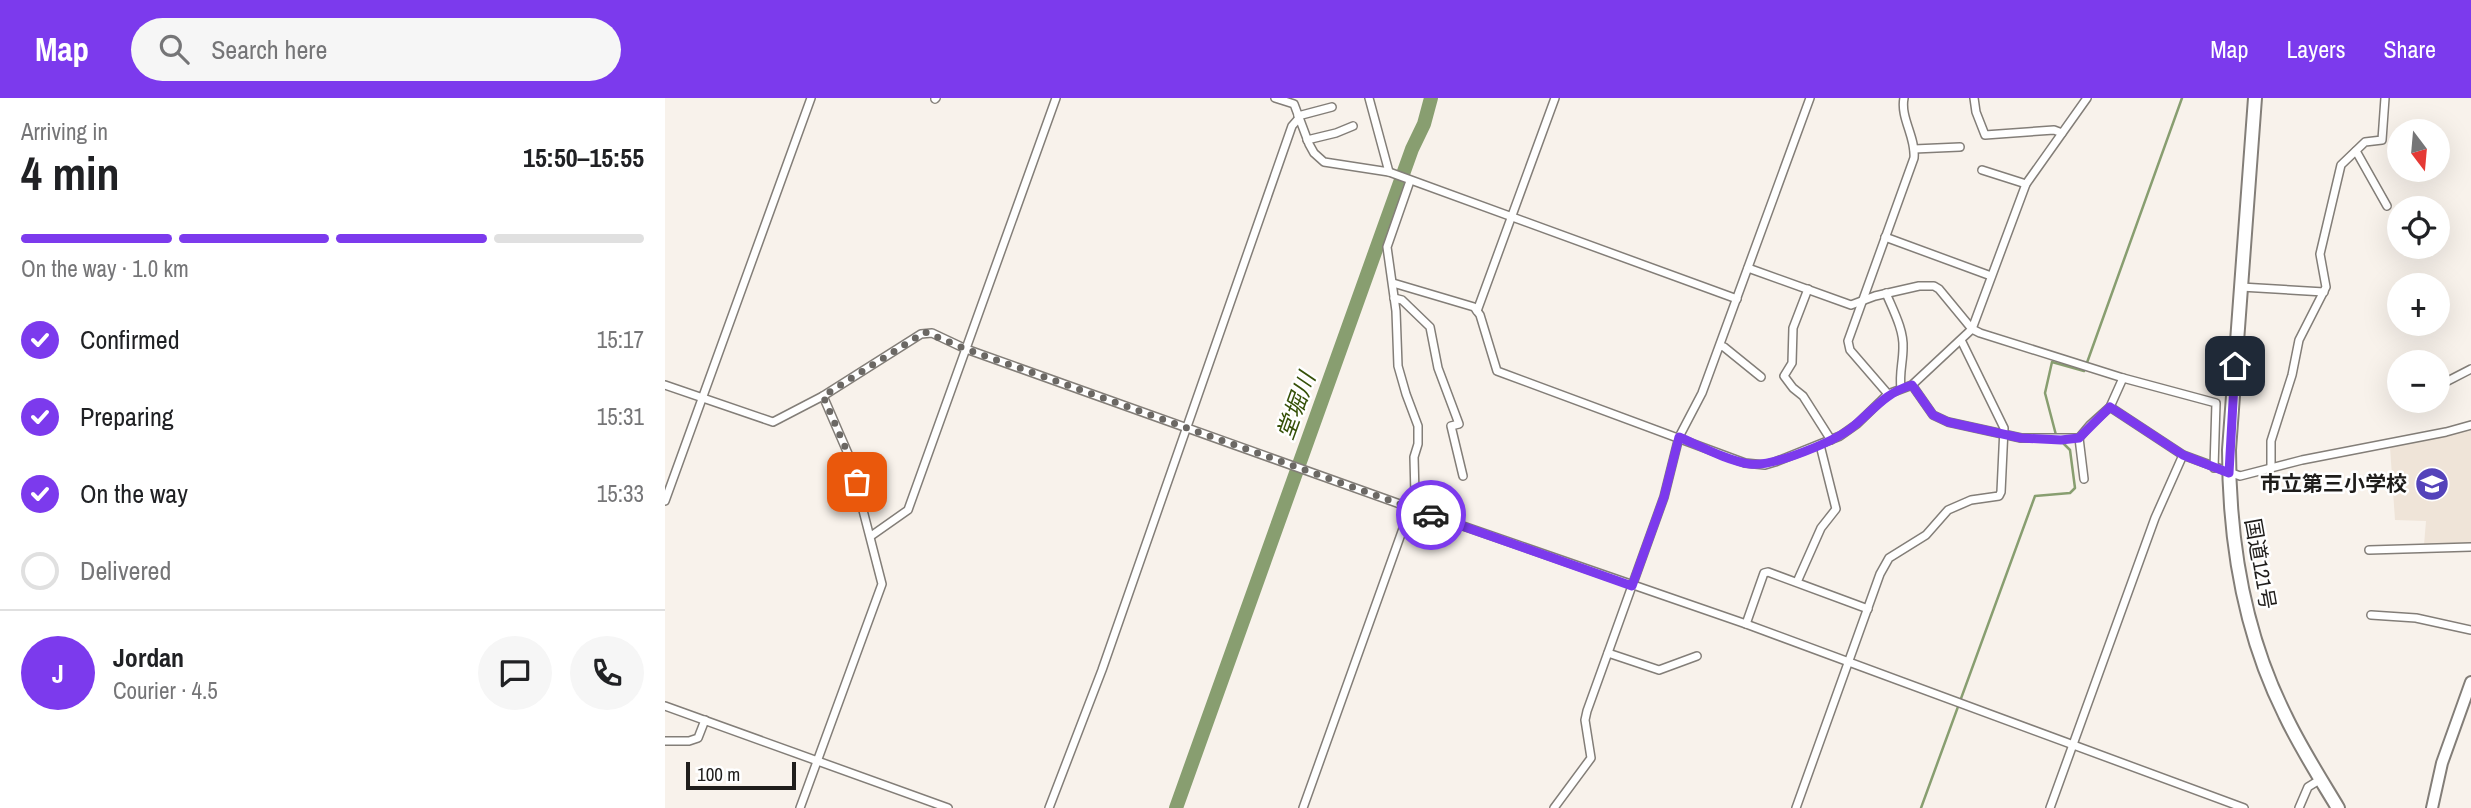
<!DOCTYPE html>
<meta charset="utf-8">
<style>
:root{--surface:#fff;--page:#f6f6f6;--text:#202124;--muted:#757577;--line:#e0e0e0;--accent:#7c3aed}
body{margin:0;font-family:"Archivo Narrow","Noto Sans JP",sans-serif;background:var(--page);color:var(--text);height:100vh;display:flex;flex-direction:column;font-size:26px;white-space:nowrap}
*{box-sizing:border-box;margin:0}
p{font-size:23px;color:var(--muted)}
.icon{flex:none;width:38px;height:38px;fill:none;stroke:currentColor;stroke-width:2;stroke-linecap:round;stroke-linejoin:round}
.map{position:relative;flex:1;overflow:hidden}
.panel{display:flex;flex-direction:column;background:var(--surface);width:665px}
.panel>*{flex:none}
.needle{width:46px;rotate:164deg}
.fabs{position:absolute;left:1722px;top:21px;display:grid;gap:14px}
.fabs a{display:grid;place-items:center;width:63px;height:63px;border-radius:50%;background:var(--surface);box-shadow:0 7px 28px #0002;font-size:35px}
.scale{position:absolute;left:21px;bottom:18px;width:110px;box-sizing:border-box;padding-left:7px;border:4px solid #1f1d1b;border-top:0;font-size:19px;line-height:24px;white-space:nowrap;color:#1f1d1b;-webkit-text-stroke:5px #fff;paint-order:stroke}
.pin{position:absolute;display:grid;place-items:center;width:60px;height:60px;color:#fff;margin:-30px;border-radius:14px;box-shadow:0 4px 10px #0006}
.courier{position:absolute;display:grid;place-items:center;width:70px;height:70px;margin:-35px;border:5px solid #7c3aed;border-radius:50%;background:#fff;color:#222;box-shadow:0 2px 9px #0007}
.overview em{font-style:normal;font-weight:700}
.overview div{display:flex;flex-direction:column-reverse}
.overview{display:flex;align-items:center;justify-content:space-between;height:119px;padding:0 21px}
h1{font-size:46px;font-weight:700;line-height:52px}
.bar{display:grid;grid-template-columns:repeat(4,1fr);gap:10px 7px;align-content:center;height:84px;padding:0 21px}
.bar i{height:9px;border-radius:5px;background:var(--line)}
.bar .active{background:var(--accent)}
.bar p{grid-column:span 4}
.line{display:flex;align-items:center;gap:18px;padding:0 21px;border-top:2px solid var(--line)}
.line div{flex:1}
.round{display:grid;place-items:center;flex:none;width:74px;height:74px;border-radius:37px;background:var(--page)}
ol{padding:0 21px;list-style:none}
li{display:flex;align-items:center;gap:21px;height:77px}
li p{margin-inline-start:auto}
li .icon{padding:7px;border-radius:50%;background:var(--accent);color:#fff;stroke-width:4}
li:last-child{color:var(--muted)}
li i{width:38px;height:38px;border:4px solid var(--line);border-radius:50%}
header{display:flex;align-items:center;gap:42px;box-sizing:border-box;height:98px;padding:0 35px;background:var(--accent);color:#fff}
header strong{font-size:33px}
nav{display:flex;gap:38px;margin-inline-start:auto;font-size:24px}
.search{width:490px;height:63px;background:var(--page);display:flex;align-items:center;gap:18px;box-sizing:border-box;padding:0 24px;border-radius:38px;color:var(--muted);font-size:26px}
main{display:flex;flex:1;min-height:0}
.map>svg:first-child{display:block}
</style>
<header>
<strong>Map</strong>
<div class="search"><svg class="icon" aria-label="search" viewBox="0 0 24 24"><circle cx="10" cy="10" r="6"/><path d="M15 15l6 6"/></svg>Search here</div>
<nav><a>Map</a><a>Layers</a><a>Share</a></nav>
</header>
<main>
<section class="panel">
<div class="overview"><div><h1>4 min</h1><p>Arriving in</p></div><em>15:50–15:55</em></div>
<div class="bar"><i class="active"></i><i class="active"></i><i class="active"></i><i></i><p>On the way · 1.0 km</p></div>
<ol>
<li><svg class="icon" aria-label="check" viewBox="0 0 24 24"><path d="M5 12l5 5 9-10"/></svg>Confirmed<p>15:17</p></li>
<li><svg class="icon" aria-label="check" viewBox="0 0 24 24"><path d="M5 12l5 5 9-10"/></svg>Preparing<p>15:31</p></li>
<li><svg class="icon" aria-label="check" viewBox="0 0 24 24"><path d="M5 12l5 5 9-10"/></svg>On the way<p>15:33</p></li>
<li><i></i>Delivered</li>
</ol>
<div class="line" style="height:126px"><b class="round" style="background:var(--accent);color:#fff">J</b><div><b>Jordan</b><p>Courier · 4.5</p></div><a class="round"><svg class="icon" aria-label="chat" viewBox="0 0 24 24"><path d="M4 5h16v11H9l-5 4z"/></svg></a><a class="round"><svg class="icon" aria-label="phone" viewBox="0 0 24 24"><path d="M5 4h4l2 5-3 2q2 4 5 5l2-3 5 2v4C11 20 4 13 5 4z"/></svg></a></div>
</section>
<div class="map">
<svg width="1806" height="710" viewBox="0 0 1806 710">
<rect width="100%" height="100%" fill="#f8f2eb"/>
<!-- built -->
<polygon fill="#efe4d8" points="1806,331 1806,447 1759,447 1761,423 1730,422 1725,349"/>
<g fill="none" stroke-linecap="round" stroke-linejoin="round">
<!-- stream -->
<g stroke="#889e70" stroke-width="2.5">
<polyline points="1391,337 1380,295 1387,264 1419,273 1517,0"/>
<polyline points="1256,710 1370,398 1405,395 1410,390 1405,352 1395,342"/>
</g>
<!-- river -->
<polyline stroke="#889e70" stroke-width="14" points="511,710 747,51 759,26 766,0"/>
<!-- street casing -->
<g stroke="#837e78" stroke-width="10">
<g id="street">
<polyline points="610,0 629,6 644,46 649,55 659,64 724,74 1072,201"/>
<polyline points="704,0 724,74"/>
<polyline points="1309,0 1311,14 1320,37 1389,32 1397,35"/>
<polyline points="270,1 271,0"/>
<polyline points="633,18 667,9"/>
<polyline points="642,42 671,35 688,28"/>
<polyline points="1249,51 1295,49"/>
<polyline points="1691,53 1722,108"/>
<polyline points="1317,72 1361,86"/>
<polyline points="1220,139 1326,178"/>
<polyline points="1083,170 1186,207 1210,198 1254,188 1269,188 1274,191 1307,231 1315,235 1458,280 1551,305 1549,370"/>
<polyline points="728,185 809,209 815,217 832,273 1080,365 1100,367 1110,364 1175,338 1192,326 1223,296 1247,287 1307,231 1361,86 1422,0"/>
<polyline points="1576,189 1659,194"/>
<polyline points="1143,191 1128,230 1127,265 1119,278 1128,290 1138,298 1166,342"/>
<path d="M1221 195C1228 212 1239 232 1238 250 1238 264 1234 276 1236 290"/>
<polyline points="729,200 737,202 765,229 773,270 794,326 786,328 798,378"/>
<polyline points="812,213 890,0"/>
<polyline points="1055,248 1059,249 1096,279"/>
<polyline points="0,287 108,324 158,298 256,236 267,235 301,251 746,410 1081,526 1579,710"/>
<polyline points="1247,287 1268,317 1283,324 1356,340 1414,340 1425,327 1445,309 1458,280"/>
<polyline points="1773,288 1806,271"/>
<path d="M1223 296 1185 252 1183 243 1249 60C1251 39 1235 20 1239 0"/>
<polyline points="1445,309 1518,357 1575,378 1637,362 1781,334 1806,327"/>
<polyline points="1414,340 1419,381"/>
<polyline points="1606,370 1606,343 1627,277 1634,242 1661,189 1655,156 1676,67 1700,44 1717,42 1720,0"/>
<polyline points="0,403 146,0"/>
<polyline points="206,438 243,412 391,0"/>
<polyline points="1704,452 1806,449"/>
<polyline points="1132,484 1156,430 1171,411 1155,347"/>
<polyline points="1706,517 1751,520 1806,532"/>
<polyline points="1081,526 1099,475 1103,474 1203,511"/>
<polyline points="943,555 994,572 1032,558"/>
<polyline points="0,608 283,710"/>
<polyline points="0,643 24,643 33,640 40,622"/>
<polyline points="135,710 217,486 184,358 158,298"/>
<polyline points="384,710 437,572 627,28 634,20"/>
<polyline points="638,710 750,397 749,359 753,346 753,328 741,296 733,268 731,213 722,149 745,83"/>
<polyline points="889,710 926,660 920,622 922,613 999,399 1014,339 1037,295 1145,0"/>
<polyline points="1131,710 1215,476 1224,460 1261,437 1283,412 1306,402 1334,398 1336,394 1339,330 1296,242"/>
<polyline points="1385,710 1490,420 1518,357"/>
<polyline points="1634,710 1643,689 1656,681"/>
</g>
</g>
<!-- primary casing -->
<g stroke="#837e78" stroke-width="14">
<polyline id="primary" points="1767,710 1777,665 1806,584"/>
</g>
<!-- highway casing -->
<g stroke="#837e78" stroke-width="16">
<path id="highway" d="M1590 0 1564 352C1564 443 1579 535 1620 617 1635 649 1655 680 1673 710"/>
</g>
<!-- street -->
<use href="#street" stroke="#fff" stroke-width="7"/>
<!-- primary -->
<use href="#primary" stroke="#fff" stroke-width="10"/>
<!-- highway -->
<use href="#highway" stroke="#fff" stroke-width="12"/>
</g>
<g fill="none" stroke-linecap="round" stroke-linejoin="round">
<!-- done -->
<polyline stroke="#6b6864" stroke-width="7" stroke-dasharray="0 12.6" points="192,384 184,358 158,298 260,234 301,251 766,417"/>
<!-- route -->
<path stroke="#7c3aed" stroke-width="9" d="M766 417 967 488 999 399 1014 339C1035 348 1063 363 1085 366 1108 369 1172 343 1190 327 1209 311 1222 294 1247 287L1268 317 1283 324 1356 340 1396 342 1414 340 1445 309 1518 357 1564 375 1570 268"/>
</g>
<!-- icons -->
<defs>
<g id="school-disc" transform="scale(1.75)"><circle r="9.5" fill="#5443ba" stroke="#fff"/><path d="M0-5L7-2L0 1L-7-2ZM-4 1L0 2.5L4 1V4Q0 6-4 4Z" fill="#fff"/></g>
</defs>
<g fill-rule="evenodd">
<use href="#school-disc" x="1767" y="386"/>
</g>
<g text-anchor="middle" stroke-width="5" stroke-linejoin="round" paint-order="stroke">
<!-- poi labels -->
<g font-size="21" font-weight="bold" fill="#1f1d1b" stroke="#fff" text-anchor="end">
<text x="1742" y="393">市立第三小学校</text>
</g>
<!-- street labels -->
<g font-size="21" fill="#1f1d1b" stroke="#fff">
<text transform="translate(1595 466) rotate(80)" y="7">国道121号</text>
</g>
<!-- water labels -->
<g font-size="23" font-style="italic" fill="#355007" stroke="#fff">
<text transform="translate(631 308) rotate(-70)" y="8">堂堀川</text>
</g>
</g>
</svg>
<div class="fabs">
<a><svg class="needle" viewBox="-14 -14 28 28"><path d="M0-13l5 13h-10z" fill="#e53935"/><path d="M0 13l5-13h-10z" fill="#757577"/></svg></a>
<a><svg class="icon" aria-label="locate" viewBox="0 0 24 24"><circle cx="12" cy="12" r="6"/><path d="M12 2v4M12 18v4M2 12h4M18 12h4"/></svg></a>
<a>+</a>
<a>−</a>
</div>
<div class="scale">100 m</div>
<div class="pin" style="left:192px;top:384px;background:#ea580c"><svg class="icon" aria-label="bag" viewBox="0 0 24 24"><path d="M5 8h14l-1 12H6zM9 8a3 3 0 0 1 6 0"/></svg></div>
<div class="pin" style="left:1570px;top:268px;background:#1f2937"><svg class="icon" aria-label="home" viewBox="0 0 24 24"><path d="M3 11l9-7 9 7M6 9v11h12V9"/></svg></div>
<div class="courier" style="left:766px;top:417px"><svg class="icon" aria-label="car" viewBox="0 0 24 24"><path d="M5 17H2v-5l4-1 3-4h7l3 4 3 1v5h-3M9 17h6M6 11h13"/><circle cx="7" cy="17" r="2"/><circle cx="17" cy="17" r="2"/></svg></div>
</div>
</main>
